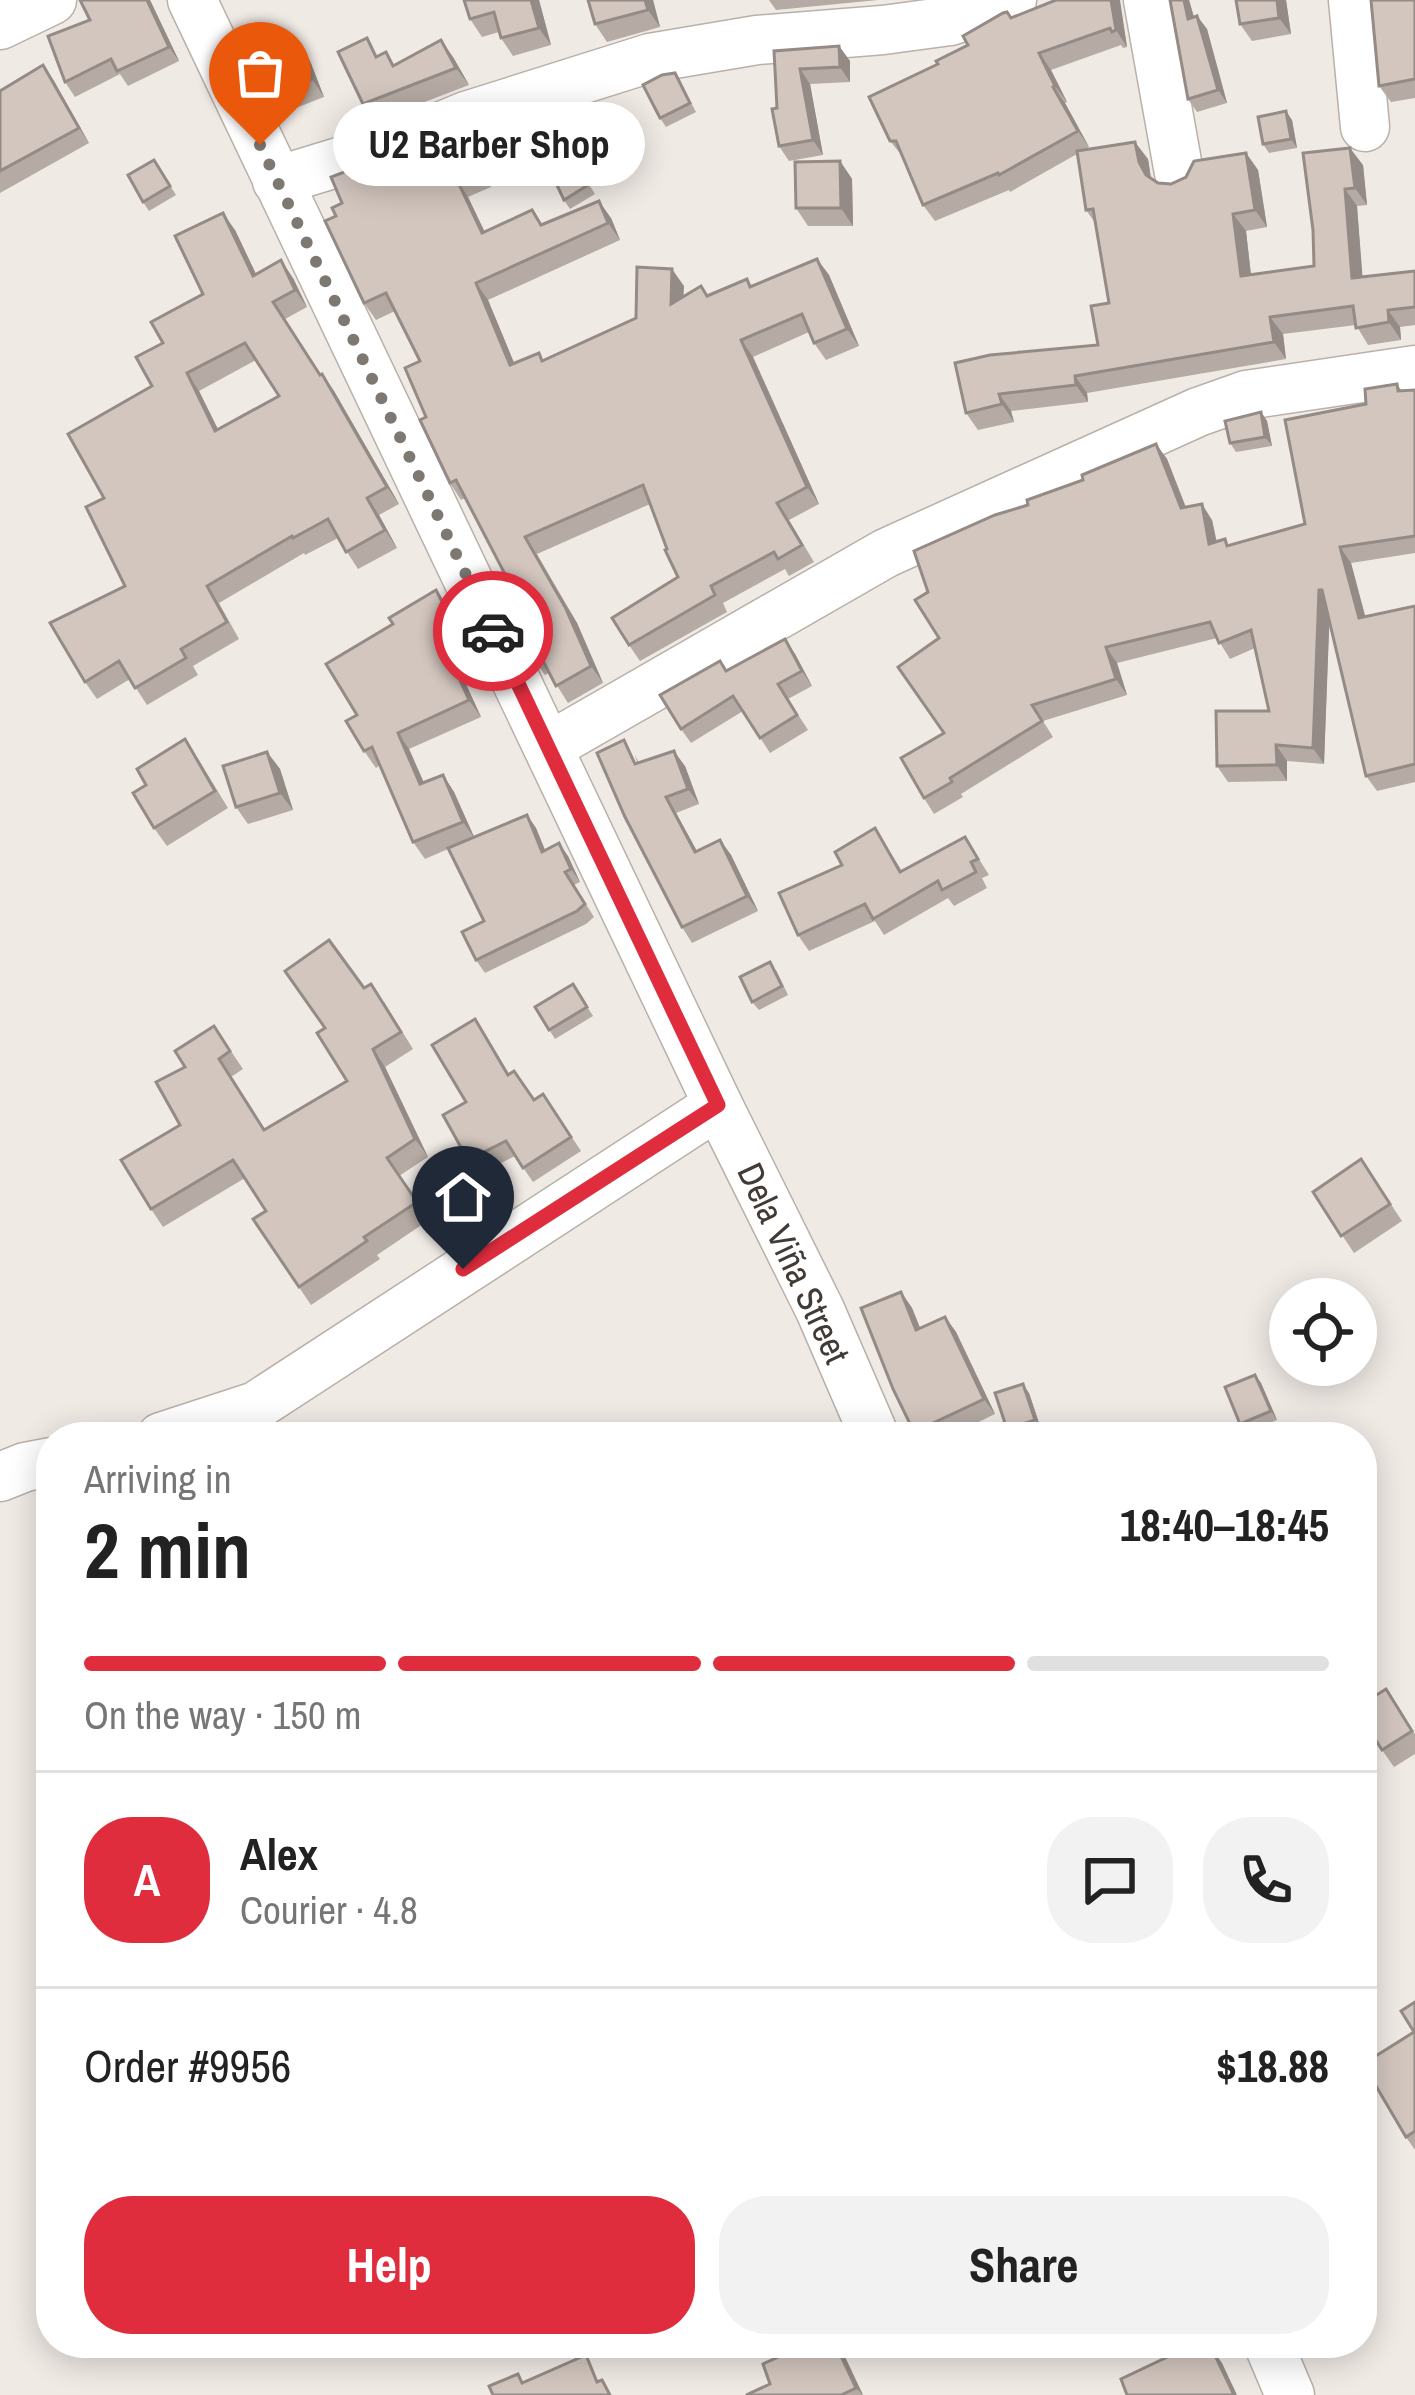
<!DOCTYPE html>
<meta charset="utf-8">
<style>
:root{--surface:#fff;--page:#f2f2f2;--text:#222;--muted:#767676;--line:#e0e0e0;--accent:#df2d3e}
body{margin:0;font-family:"Archivo Narrow",sans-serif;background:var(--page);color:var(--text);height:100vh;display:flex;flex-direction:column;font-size:45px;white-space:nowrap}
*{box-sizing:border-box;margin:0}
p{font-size:39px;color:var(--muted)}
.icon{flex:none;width:66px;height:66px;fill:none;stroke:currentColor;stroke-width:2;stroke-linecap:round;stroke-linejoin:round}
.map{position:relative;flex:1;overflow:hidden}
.drawer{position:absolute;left:36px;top:1422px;width:1341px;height:936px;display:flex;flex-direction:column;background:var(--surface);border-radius:48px;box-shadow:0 6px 30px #0003}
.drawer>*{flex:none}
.tools{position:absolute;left:1269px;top:1278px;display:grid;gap:24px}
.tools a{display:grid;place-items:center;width:108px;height:108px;border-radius:50%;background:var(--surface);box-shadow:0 6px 30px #0003;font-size:60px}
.pin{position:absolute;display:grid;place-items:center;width:102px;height:102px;color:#fff;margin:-123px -51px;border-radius:50% 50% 50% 0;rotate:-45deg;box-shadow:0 0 12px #0007}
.pin .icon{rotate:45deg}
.courier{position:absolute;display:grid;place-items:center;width:120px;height:120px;margin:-60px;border:9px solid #df2d3e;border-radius:50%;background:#fff;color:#222;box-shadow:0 3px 15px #0007}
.bubble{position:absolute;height:84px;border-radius:42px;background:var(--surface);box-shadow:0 6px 30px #0003;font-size:39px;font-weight:800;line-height:84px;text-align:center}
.headline em{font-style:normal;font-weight:800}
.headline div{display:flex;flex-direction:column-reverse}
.headline{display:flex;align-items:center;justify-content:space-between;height:204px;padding:0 48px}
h1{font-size:78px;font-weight:800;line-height:90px}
.bar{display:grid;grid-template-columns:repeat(4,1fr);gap:18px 12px;align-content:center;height:144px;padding:0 48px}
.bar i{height:15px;border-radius:9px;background:var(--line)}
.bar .on{background:var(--accent)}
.bar p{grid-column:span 4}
.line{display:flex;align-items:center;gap:30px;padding:0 48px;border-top:3px solid var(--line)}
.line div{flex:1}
.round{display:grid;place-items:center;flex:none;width:126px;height:126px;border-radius:48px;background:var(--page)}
.action{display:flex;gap:24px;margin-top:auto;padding:24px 48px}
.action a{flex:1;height:138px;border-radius:48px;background:var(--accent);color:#fff;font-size:48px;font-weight:800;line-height:138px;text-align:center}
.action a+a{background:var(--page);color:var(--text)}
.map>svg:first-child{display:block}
</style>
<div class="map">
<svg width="1415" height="2395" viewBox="0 0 1415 2395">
<rect width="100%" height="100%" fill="#f0eae5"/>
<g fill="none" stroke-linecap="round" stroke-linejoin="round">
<!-- minor casing -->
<g stroke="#bab0a9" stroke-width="51">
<g id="minor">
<polyline points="192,0 718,1105 820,1310 875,1437"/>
<polyline points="1148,0 1179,173"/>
<polyline points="1353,0 1365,127"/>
<polyline points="0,25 52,0"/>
<polyline points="277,181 398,144 466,116 650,58 757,40 883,30 950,21 1012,0"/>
<polyline points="548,747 886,553 1198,412 1246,395 1415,370"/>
<polyline points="161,1437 256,1406 718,1105"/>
<polyline points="0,1477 25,1467 51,1462"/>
<polyline points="1268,2343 1290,2395"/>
</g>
</g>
<!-- minor -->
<use href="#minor" stroke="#fff" stroke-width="48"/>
</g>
<!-- wall -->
<g fill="#b5aaa4" fill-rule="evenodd">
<polygon points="80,0 150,0 179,61 128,86 120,74 75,97 65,82 90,20"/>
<polygon points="539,0 551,45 513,56 501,38 499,32 482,37 470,19"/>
<polygon points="653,0 660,27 607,42 595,24"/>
<polygon points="769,0 878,0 776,10"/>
<polygon points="1170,0 1189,0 1194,17 1197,16 1207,29 1227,103 1197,112 1188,99"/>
<polygon points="1286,0 1291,34 1252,41 1240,24"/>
<polygon points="1415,0 1415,98 1391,102 1379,86"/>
<polygon points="1120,4 1127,47 1123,48 1121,45 1051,70 1067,102 1065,103 1089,147 1084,150 1148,159 1151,178 1158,183 1171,184 1246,153 1258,170 1267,227 1246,231 1251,275 1314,266 1313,230 1363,165 1367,205 1357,206 1362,277 1415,271 1415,325 1400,327 1401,340 1368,345 1356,325 1283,334 1286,359 1087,393 1088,402 1011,411 1014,422 978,430 966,413 955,363 1098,345 1109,303 1096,224 1086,210 1077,154 1010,192 1009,190 935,221 923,205 903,157 890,141 938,64 1011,18"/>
<polygon points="298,43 310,61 324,97 278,115 266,97"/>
<polygon points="839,46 850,61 850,82 810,84 823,155 789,161 779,146 774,51"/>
<polygon points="380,55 395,65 453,57 469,85 375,121 363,104"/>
<polygon points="43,65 89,143 0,193 0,88 1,90"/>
<polygon points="675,73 696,112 666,127 660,118"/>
<polygon points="544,113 595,194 570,209 564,200"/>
<polygon points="1292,120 1297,148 1269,153 1263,144"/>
<polygon points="460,128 472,144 491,187 468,197 485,232 611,218 620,240 488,300 514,363 544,360 636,318 684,286 683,296 708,296 747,279 752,286 817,259 829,275 859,346 826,360 814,343 809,332 753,357 819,504 789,520 814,562 789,576 785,569 723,603 727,612 640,661 629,645 678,577 650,504 537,554 577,623 603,683 568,703 549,673 545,675 533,658 518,599 465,498 461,500 450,483 426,417 420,361 395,311 376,320 364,303 336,216 342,203"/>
<polygon points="154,160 176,195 149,211 143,202"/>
<polygon points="840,161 852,179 853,226 808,226 796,208"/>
<path d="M235 230 256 274 293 278 307 307 285 319 320 374H322L334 391 399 504 379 515 397 548 358 569 338 538 305 555 304 553 219 603 239 639 193 666 198 675 147 705 130 679 97 699 85 682 125 586 104 498 152 386 163 343 203 294ZM256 360 279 396 218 429 199 391Z"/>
<polygon points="1397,384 1402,391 1415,390 1415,553 1351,563 1365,617 1415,606 1415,782 1377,791 1366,776 1329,623 1324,764 1287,761 1287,781 1228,782 1217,766 1269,711 1255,648 1230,659 1217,638 1117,663 1127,695 1043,721 1053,737 961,794 963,797 934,814 924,798 944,733 939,638 928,592 1028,505 1156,444 1167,459 1186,507 1212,520 1217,542 1229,545 1305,524 1366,404"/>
<polygon points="1261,412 1267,421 1272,446 1236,452 1230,443"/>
<polygon points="448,606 469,649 454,658 481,717 409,749 424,783 443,775 454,792 474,837 527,815 536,828 545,850 568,856 580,882 574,885 594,917 586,924 485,973 476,960 484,921 448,849 425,859 413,842 380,765 376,768 364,751"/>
<polygon points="795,654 812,686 788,699 808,730 770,753 743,711 691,743 681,729 726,670"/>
<polygon points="267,752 280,769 293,810 248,824 236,807"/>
<polygon points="635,755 639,763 685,766 699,804 676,813 697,851 720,840 731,855 758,911 692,943 682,927"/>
<polygon points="197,757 228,808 167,846 154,828"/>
<polygon points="875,828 902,871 965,837 989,875 982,878 987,888 954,906 948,898 884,935 875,921 809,951 798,935 842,865"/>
<polygon points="776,970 788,995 759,1010 752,1002"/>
<polygon points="573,984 593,1016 555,1039 535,1007"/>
<polygon points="364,988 384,1002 413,1049 385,1067 428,1157 399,1176 429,1220 377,1255 380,1259 311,1305 253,1219 266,1211 245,1178 163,1227 151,1209 180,1125 185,1067 214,1026 243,1069 231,1077 265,1130 347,1081 325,1028"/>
<polygon points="485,1034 509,1074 534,1100 543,1094 581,1151 533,1182 515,1156 478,1175 468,1160 466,1102"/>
<polygon points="1361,1159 1402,1221 1354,1253 1313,1192"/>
<polygon points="901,1292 912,1308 920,1328 945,1317 956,1332 995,1414 948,1437 917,1437 914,1432"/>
<polygon points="1255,1375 1261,1383 1277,1420 1246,1433 1240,1424"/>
<polygon points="1029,1393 1041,1429 1012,1437 1007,1429"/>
<polygon points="1398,1706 1415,1734 1415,1754 1394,1767 1382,1750"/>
<polygon points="1415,2002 1415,2150 1406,2137"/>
<polygon points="809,2343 837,2343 863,2395 746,2395 770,2384"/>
</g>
<!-- shaded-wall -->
<g fill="#948b86">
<polygon points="147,0 150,0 179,61 169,47"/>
<polygon points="531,0 539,0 551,45 539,28"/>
<polygon points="645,0 653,0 660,27 648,10"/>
<polygon points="1111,0 1120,0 1127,47 1116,30"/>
<polygon points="1184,0 1189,0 1198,32 1188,19"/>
<polygon points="1277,0 1286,0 1291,34 1279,18"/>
<polygon points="1197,16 1207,29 1227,103 1218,90"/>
<polygon points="441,40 453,57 469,85 456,68"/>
<polygon points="298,43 310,61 324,97 312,79"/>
<polygon points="839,46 850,61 850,82 840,67"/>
<polygon points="1039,53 1051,70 1067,102 1055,86"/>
<polygon points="43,65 54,81 89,143 79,128"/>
<polygon points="800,69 810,84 823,155 813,140"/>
<polygon points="1053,87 1065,103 1089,147 1078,131"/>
<polygon points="1286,111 1292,120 1297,148 1291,139"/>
<polygon points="460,128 472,144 491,187 479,170"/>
<polygon points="1135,142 1148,159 1151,179 1146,175 1139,162"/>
<polygon points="1350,148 1363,165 1367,205 1355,188"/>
<polygon points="1246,153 1258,170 1267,227 1255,210"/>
<polygon points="840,161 852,179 853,226 841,208"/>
<polygon points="457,180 468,197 493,250 482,233"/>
<polygon points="1345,189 1357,206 1364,295 1352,278"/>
<polygon points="599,201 611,218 620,240 608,223"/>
<polygon points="223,213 235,230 265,293 253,276"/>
<polygon points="1233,214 1246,231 1253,293 1241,276"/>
<polygon points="817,259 829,275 859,346 847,329"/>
<polygon points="281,260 293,278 307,307 295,290"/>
<polygon points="672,269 684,286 682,320 671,304"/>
<polygon points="476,283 488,300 522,382 510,365"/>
<polygon points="1388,310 1400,327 1401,340 1389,322"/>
<polygon points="1270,317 1283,334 1286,359 1274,342"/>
<polygon points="741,340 753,357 819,504 807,487"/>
<polygon points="187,373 199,391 227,448 215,431"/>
<polygon points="322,374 334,391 399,504 387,487"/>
<polygon points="1075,376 1087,393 1088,402 1076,385"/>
<polygon points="999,394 1011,411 1014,422 1002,404"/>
<polygon points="1261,412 1267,421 1272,446 1265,437"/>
<polygon points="1156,444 1167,459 1192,524 1181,508"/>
<polygon points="367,498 379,515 397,548 385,530"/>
<polygon points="1202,504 1212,520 1220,560 1209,544"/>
<polygon points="525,537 577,623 603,683 591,666"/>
<polygon points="1340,547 1351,563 1370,634 1359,618"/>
<polygon points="436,590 448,606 469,649 458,632"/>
<polygon points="1319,590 1330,606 1324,764 1313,748"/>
<polygon points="785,639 795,654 812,686 802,671"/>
<polygon points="442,641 454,658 481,717 469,700"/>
<polygon points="1106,647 1117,663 1127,695 1116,679"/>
<polygon points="398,733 409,749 432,801 420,784"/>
<polygon points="1276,745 1287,761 1287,781 1277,765"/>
<polygon points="674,751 685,766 699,804 688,789"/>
<polygon points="267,752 280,769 293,810 280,793"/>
<polygon points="443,775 454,792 475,839 463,822"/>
<polygon points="666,797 676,813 706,868 695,852"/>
<polygon points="527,815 536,828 551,865 542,852"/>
<polygon points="720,840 731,855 758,911 747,896"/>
<polygon points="559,843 568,856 580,882 571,869"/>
<polygon points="373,1049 385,1067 428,1157 415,1139"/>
<polygon points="901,1292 912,1308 927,1345 916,1330"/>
<polygon points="945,1317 956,1332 995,1414 984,1399"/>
<polygon points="1255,1375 1261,1383 1277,1420 1271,1411"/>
<polygon points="1023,1384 1029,1393 1041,1429 1035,1420"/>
<polygon points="835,2343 837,2343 841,2348 863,2395 856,2388"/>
<polygon points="1211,2347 1222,2363 1237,2395 1234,2395"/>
</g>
<!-- building -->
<g fill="#d3c6bf" stroke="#948b86" stroke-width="3" fill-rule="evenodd">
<polygon points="80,0 147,0 169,47 117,71 111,59 65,82 48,36 90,20"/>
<polygon points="464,0 531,0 539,28 501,38 494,12 470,19"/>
<polygon points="588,0 645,0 648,10 595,24"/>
<polygon points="1056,0 1111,0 1116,30 1112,32 1110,28 1039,53 1055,86 1053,87 1078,131 999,175 998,173 923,205 896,141 890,141 869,97 938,64 936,61 968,45 963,36 1003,13 1007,12 1011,18"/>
<polygon points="1170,0 1184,0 1188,19 1197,16 1218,90 1188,99"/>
<polygon points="1236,0 1277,0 1279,18 1240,24"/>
<polygon points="1371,0 1415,0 1415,79 1379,86"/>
<polygon points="367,38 376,57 386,52 393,66 441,40 456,68 363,104 338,52"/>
<polygon points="298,43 312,79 266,97 251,61"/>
<polygon points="839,46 840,67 800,69 813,140 779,146 772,109 777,108 774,51"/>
<polygon points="43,65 79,128 0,171 0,91"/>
<polygon points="675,73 690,103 660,118 643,85 662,75"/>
<polygon points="1286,111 1291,139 1263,144 1258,117"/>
<polygon points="544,113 588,185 564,200 527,122"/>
<polygon points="460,128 479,170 457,180 482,233 532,210 541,225 599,201 608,223 476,283 510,365 539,353 542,361 636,318 637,267 672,269 671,304 701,286 707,296 747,279 750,287 817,259 847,329 814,343 802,314 741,340 807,487 777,503 802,545 778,559 774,552 711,586 715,595 629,645 612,618 678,577 665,550 667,549 643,485 525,537 565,607 591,666 556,686 540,655 533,658 508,605 518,599 456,480 450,483 420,420 426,417 405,368 420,361 386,293 364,303 325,221 336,216 332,208 342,203 331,177"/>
<polygon points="1135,142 1139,162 1146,175 1158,183 1171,184 1186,177 1194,161 1246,153 1255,210 1233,214 1241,276 1314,266 1313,230 1303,153 1350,148 1355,188 1345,189 1352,278 1415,271 1415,307 1388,310 1389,322 1356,328 1353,306 1270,317 1274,342 1075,376 1076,385 999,394 1002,404 966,413 955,363 990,355 1098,345 1091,306 1109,303 1093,209 1086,210 1077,151"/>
<polygon points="154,160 170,186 143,202 128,175"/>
<polygon points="840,161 841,208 796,208 795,162"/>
<path d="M223 213 253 276 281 260 295 290 273 302 320 375 322 374 387 487 367 498 385 530 346 552 328 519 293 538 292 536 207 586 227 622 181 649 186 658 135 688 119 661 85 682 50 623 125 586 86 507 104 498 68 434 152 386 136 357 163 343 151 322 203 294 175 236ZM245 343 279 396 215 431 187 373Z"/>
<polygon points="1397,384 1398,391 1415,390 1415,536 1340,547 1359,618 1415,606 1415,764 1366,776 1322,590 1319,590 1313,748 1276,745 1277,765 1217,766 1216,711 1269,711 1251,630 1219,643 1210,622 1106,647 1116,679 1032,705 1042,721 950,778 952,782 924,798 901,758 944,733 898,667 939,638 915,600 928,592 914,551 995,515 1028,505 1027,500 1083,480 1082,475 1156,444 1181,508 1202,504 1209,544 1225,539 1227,546 1305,524 1285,420 1366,404 1365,389"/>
<polygon points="1261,412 1265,437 1230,443 1225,421"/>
<polygon points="436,590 458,632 442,641 469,700 398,733 420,784 443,775 463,822 413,842 372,747 364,751 346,721 357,715 326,664 393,624 389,618"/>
<polygon points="785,639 802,671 778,684 797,715 760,738 733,696 681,729 660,695 720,661 726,671"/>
<polygon points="185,739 215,791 154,828 133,793 146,785 137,769"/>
<polygon points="624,740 635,764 674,751 688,789 666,797 695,852 720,840 747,896 682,927 625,817 597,753"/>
<polygon points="267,752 280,793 236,807 223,766"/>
<polygon points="527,815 542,852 559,843 571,869 565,872 585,904 577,911 476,960 462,932 484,921 448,848"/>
<polygon points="875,828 900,872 965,837 978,859 971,862 976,872 942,890 938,881 873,919 865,904 798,935 779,893 842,865 835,852"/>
<polygon points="329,940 364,988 371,984 401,1032 373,1049 415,1139 387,1158 417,1202 364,1237 367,1241 299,1287 253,1219 266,1211 233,1160 151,1209 121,1160 180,1125 156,1082 185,1067 175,1051 214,1026 230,1051 219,1059 264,1130 347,1081 317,1033 325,1028 285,971"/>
<polygon points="770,962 782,986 752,1002 740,977"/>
<polygon points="573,984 587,1007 549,1030 535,1007"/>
<polygon points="475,1019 508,1075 514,1071 534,1100 543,1094 571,1137 523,1168 506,1141 468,1160 443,1115 466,1102 432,1045"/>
<polygon points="1361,1159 1390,1204 1341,1236 1313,1192"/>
<polygon points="901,1292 916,1330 945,1317 984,1399 914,1432 893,1389 861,1308"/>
<polygon points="1255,1375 1271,1411 1240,1424 1225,1387"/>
<polygon points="1023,1384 1035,1420 1007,1429 995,1393"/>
<polygon points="1386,1689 1412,1731 1382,1750 1362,1718 1362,1704"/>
<polygon points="1415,2002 1415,2131 1406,2137 1363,2064 1414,2032 1401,2011"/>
<polygon points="809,2343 835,2343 856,2388 841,2395 746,2395 770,2384 763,2364"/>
<polygon points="1197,2343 1205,2343 1207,2349 1211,2347 1234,2395 1127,2395 1121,2379"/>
<polygon points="586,2355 597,2382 602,2380 610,2395 493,2395 489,2386 518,2374 522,2383"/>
</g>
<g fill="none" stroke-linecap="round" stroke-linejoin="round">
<!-- done -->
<polyline stroke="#7e7873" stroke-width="12" stroke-dasharray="0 21.6" points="260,145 493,631"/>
<!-- route -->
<polyline stroke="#df2d3e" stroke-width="15" points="463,1269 718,1105 493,631"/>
</g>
<g text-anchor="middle" stroke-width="12" stroke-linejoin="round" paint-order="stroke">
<!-- street labels -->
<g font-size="36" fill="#413a35" stroke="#fff">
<text transform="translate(794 1263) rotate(65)" y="13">Dela Viña Street</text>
</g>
</g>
</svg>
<div class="tools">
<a><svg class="icon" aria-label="locate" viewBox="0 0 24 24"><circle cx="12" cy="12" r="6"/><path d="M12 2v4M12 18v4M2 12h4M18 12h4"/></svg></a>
</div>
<div class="pin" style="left:260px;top:145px;background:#ea580c"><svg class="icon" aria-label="bag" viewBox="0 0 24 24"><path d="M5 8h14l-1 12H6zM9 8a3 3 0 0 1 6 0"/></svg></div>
<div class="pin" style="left:463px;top:1269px;background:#1f2937"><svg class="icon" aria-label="home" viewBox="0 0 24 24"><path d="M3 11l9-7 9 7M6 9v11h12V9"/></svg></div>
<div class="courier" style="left:493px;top:631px"><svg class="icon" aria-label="car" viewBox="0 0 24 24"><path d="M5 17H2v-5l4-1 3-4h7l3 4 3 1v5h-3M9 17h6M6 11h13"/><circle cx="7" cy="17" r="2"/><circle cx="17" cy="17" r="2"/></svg></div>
<div class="bubble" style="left:333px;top:102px;width:312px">U2 Barber Shop</div>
<section class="drawer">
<div class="headline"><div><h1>2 min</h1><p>Arriving in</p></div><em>18:40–18:45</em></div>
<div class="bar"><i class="on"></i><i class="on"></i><i class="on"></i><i></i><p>On the way · 150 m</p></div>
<div class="line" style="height:216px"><b class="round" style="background:var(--accent);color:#fff">A</b><div><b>Alex</b><p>Courier · 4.8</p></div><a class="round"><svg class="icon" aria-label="chat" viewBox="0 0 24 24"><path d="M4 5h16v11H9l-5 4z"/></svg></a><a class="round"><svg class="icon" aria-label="phone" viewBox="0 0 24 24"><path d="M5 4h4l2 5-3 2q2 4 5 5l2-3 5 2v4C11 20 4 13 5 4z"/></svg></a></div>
<div class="line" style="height:156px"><div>Order #9956</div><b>$18.88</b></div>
<div class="action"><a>Help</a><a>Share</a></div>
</section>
</div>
